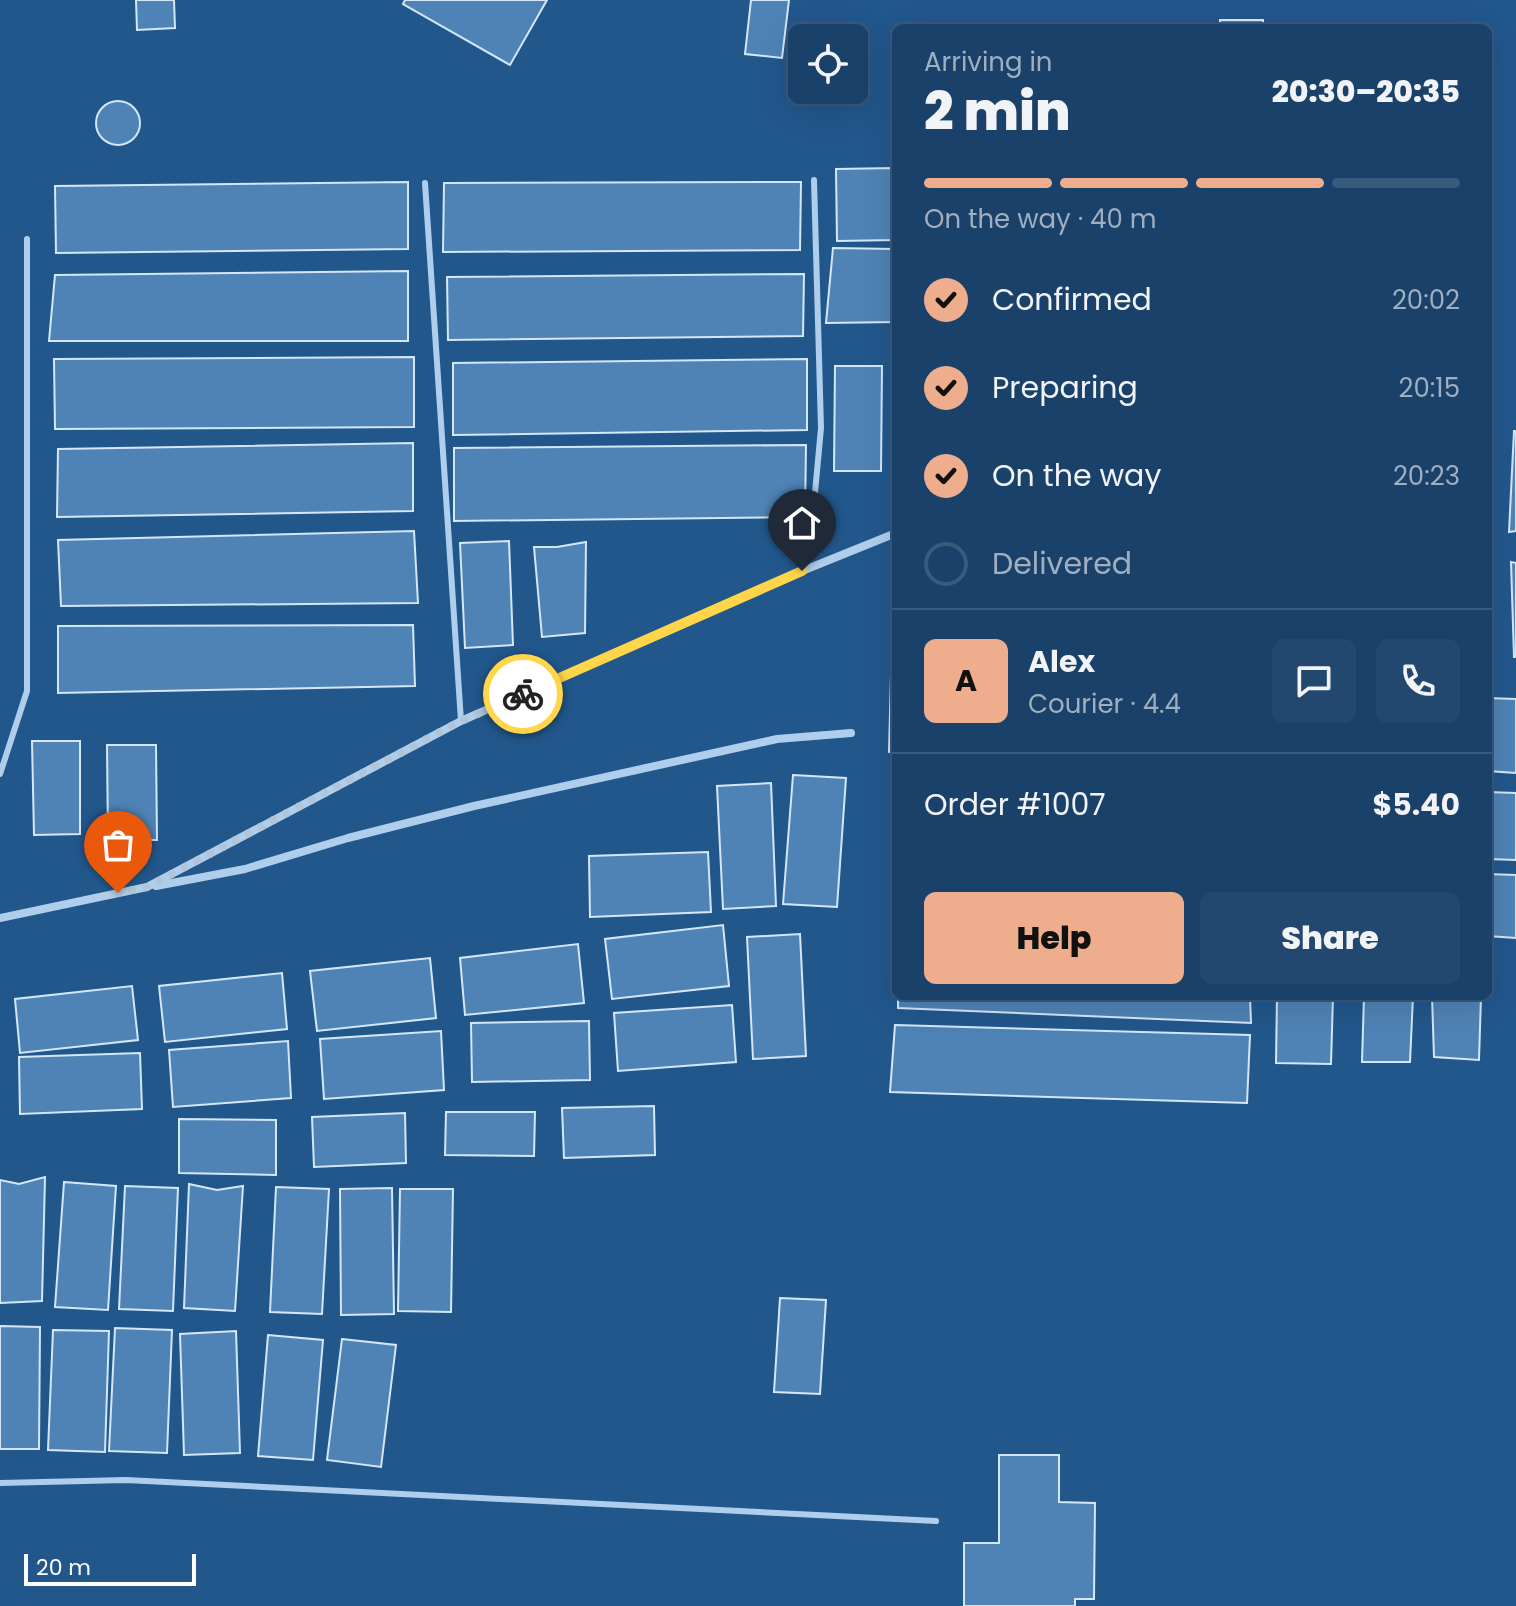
<!DOCTYPE html>
<meta charset="utf-8">
<style>
:root{--surface:#1a4169;--page:#23486f;--text:#f1f3f6;--muted:#9fafc0;--line:#385a7d;--accent:#eead8d}
body{margin:0;font-family:Poppins,sans-serif;background:var(--page);color:var(--text);height:100vh;display:flex;flex-direction:column;font-size:30px;white-space:nowrap}
*{box-sizing:border-box;margin:0}
p{font-size:26px;color:var(--muted)}
.icon{flex:none;width:44px;height:44px;fill:none;stroke:currentColor;stroke-width:2;stroke-linecap:round;stroke-linejoin:round}
.map{position:relative;flex:1;overflow:hidden}
.side{position:absolute;left:892px;top:24px;width:600px;height:976px;display:flex;flex-direction:column;background:var(--surface);border-radius:12px;box-shadow:0 8px 32px #0002,0 0 0 2px var(--line)}
.side>*{flex:none}
.fabs{position:absolute;left:788px;top:24px;display:grid;gap:16px}
.fabs a{display:grid;place-items:center;width:80px;height:80px;border-radius:12px;background:var(--surface);box-shadow:0 8px 32px #0002,0 0 0 2px var(--line);font-size:40px}
.scale{position:absolute;left:24px;bottom:20px;width:172px;box-sizing:border-box;padding-left:8px;border:4px solid #fff;border-top:0;font-size:22px;line-height:28px;white-space:nowrap;color:#fff;-webkit-text-stroke:6px #22578c;paint-order:stroke}
.pin{position:absolute;display:grid;place-items:center;width:68px;height:68px;color:#fff;margin:-82px -34px;border-radius:50% 50% 50% 0;rotate:-45deg;box-shadow:0 0 8px #0007}
.pin .icon{rotate:45deg}
.courier{position:absolute;display:grid;place-items:center;width:80px;height:80px;margin:-40px;border:6px solid #ffd54a;border-radius:50%;background:#fff;color:#222;box-shadow:0 2px 10px #0007}
.head em{font-style:normal;font-weight:800}
.head div{display:flex;flex-direction:column-reverse}
.head{display:flex;align-items:center;justify-content:space-between;height:136px;padding:0 32px}
h1{font-size:52px;font-weight:800;line-height:60px}
.bar{display:grid;grid-template-columns:repeat(4,1fr);gap:12px 8px;align-content:center;height:96px;padding:0 32px}
.bar i{height:10px;border-radius:6px;background:var(--line)}
.bar .current{background:var(--accent)}
.bar p{grid-column:span 4}
.line{display:flex;align-items:center;gap:20px;padding:0 32px;border-top:2px solid var(--line)}
.line div{flex:1}
.round{display:grid;place-items:center;flex:none;width:84px;height:84px;border-radius:12px;background:var(--page)}
ol{padding:0 32px;list-style:none}
li{display:flex;align-items:center;gap:24px;height:88px}
li p{margin-inline-start:auto}
li .icon{padding:8px;border-radius:50%;background:var(--accent);color:#111;stroke-width:4}
li:last-child{color:var(--muted)}
li i{width:44px;height:44px;border:4px solid var(--line);border-radius:50%}
.button{display:flex;gap:16px;margin-top:auto;padding:16px 32px}
.button a{flex:1;height:92px;border-radius:12px;background:var(--accent);color:#111;font-size:32px;font-weight:800;line-height:92px;text-align:center}
.button a+a{background:var(--page);color:var(--text)}
.map>svg:first-child{display:block}
</style>
<div class="map">
<svg width="1516" height="1606" viewBox="0 0 1516 1606">
<rect width="100%" height="100%" fill="#22578c"/>
<!-- building -->
<g fill="#4f83b5" stroke="#d4e7f8" stroke-width="2">
<polygon points="136,0 174,0 175,28 137,30"/>
<polygon points="405,0 547,0 510,65 403,4"/>
<polygon points="751,0 789,0 782,58 745,54"/>
<rect x="1220" y="20" width="43" height="8"/>
<polygon points="1133,23 1183,24 1183,28 1133,28"/>
<polygon points="1073,24 1073,28 1023,28 1023,25"/>
<rect x="938" y="25" width="50" height="3"/>
<circle cx="118" cy="123" r="22"/>
<polygon points="896,168 896,240 837,241 836,169"/>
<polygon points="408,182 408,249 56,253 55,186"/>
<polygon points="801,182 800,250 443,252 444,183"/>
<polygon points="833,248 896,249 896,322 826,323"/>
<polygon points="408,271 408,341 49,341 55,275"/>
<polygon points="804,274 803,336 448,340 447,277"/>
<polygon points="414,357 414,427 55,429 54,359"/>
<polygon points="807,359 807,430 453,435 453,363"/>
<polygon points="835,366 882,366 881,471 834,471"/>
<polygon points="1514,431 1516,431 1516,531 1509,532"/>
<polygon points="413,443 413,511 57,517 58,449"/>
<polygon points="806,445 805,517 454,521 454,448"/>
<polygon points="414,531 418,603 61,606 58,540"/>
<polygon points="509,541 513,645 465,648 460,543"/>
<polygon points="586,542 585,633 542,637 534,547 557,547"/>
<polygon points="1511,562 1516,563 1516,657 1514,657"/>
<polygon points="413,625 415,686 58,693 58,626"/>
<polygon points="891,674 896,675 896,753 889,752"/>
<polygon points="1488,698 1516,699 1516,773 1488,771"/>
<polygon points="32,741 80,741 80,834 34,835"/>
<polygon points="107,745 156,745 157,840 108,840"/>
<polygon points="793,775 846,778 837,907 783,904"/>
<polygon points="771,783 776,906 723,909 717,786"/>
<polygon points="1488,792 1516,793 1516,860 1488,859"/>
<polygon points="708,852 711,912 590,917 589,856"/>
<polygon points="1488,874 1516,875 1516,938 1488,936"/>
<polygon points="723,925 729,986 612,999 605,939"/>
<polygon points="800,934 806,1056 753,1059 747,937"/>
<polygon points="578,944 584,1003 465,1015 460,958"/>
<polygon points="430,958 436,1018 317,1031 310,971"/>
<polygon points="282,973 287,1029 165,1042 159,986"/>
<polygon points="132,986 138,1040 20,1053 15,999"/>
<polygon points="898,996 1250,996 1251,1023 898,1008"/>
<polygon points="1277,996 1333,996 1331,1064 1276,1063"/>
<polygon points="1364,996 1413,996 1410,1062 1362,1062"/>
<polygon points="1432,996 1481,996 1479,1060 1434,1057"/>
<polygon points="732,1005 736,1062 618,1071 614,1013"/>
<polygon points="589,1021 590,1080 472,1082 471,1023"/>
<polygon points="895,1025 1250,1035 1247,1103 890,1092"/>
<polygon points="441,1031 444,1090 324,1099 320,1039"/>
<polygon points="288,1041 291,1098 173,1107 169,1050"/>
<polygon points="140,1053 142,1109 20,1114 19,1057"/>
<polygon points="654,1106 655,1155 564,1158 562,1108"/>
<polygon points="446,1112 535,1112 534,1156 445,1155"/>
<polygon points="405,1113 406,1163 314,1167 312,1117"/>
<polygon points="179,1119 276,1120 276,1175 179,1173"/>
<polygon points="45,1177 42,1301 0,1303 0,1180 19,1184"/>
<polygon points="64,1182 116,1186 108,1310 55,1307"/>
<polygon points="189,1184 217,1190 243,1186 235,1311 184,1308"/>
<polygon points="125,1186 178,1188 173,1311 119,1309"/>
<polygon points="276,1187 329,1189 322,1314 270,1312"/>
<polygon points="392,1188 394,1314 341,1315 340,1189"/>
<polygon points="400,1189 453,1189 451,1312 398,1311"/>
<polygon points="780,1298 826,1300 820,1394 774,1392"/>
<polygon points="0,1326 40,1327 39,1449 0,1449"/>
<polygon points="115,1328 172,1330 167,1453 109,1451"/>
<polygon points="53,1330 109,1331 105,1452 48,1450"/>
<polygon points="236,1331 240,1453 184,1455 180,1334"/>
<polygon points="268,1335 323,1340 313,1460 258,1456"/>
<polygon points="342,1339 396,1345 381,1467 327,1460"/>
<polygon points="999,1455 1059,1455 1059,1502 1095,1503 1094,1599 1075,1599 1075,1606 964,1606 964,1543 999,1543"/>
</g>
<g fill="none" stroke-linecap="round" stroke-linejoin="round">
<!-- lane -->
<g stroke="#afceeb" stroke-width="6">
<polyline points="425,183 461,721"/>
<polyline points="802,571 811,536 821,428 814,180"/>
<polyline points="0,774 27,691 27,239"/>
<polyline points="0,1483 126,1480 936,1521"/>
</g>
<!-- street -->
<g stroke="#afceeb" stroke-width="8">
<polyline points="156,886 245,869 348,838 474,806 777,739 851,733"/>
<polyline points="0,918 147,887 461,721 802,571 896,533"/>
</g>
</g>
<g fill="none" stroke-linecap="round" stroke-linejoin="round">
<!-- done -->
<polyline stroke="#b2c4d7" stroke-width="8" stroke-dasharray="0 14.4" points="118,893 147,887 461,721 523,694"/>
<!-- route -->
<polyline stroke="#ffd54a" stroke-width="10" points="523,694 802,571"/>
</g>
</svg>
<div class="fabs">
<a><svg class="icon" aria-label="locate" viewBox="0 0 24 24"><circle cx="12" cy="12" r="6"/><path d="M12 2v4M12 18v4M2 12h4M18 12h4"/></svg></a>
</div>
<div class="scale">20 m</div>
<div class="pin" style="left:118px;top:893px;background:#ea580c"><svg class="icon" aria-label="bag" viewBox="0 0 24 24"><path d="M5 8h14l-1 12H6zM9 8a3 3 0 0 1 6 0"/></svg></div>
<div class="pin" style="left:802px;top:571px;background:#1f2937"><svg class="icon" aria-label="home" viewBox="0 0 24 24"><path d="M3 11l9-7 9 7M6 9v11h12V9"/></svg></div>
<div class="courier" style="left:523px;top:694px"><svg class="icon" aria-label="bike" viewBox="0 0 24 24"><circle cx="6" cy="16" r="4"/><circle cx="18" cy="16" r="4"/><path d="M6 16l4-8h5l3 8M10 8l3 8H6M13 5h3"/></svg></div>
<section class="side">
<div class="head"><div><h1>2 min</h1><p>Arriving in</p></div><em>20:30–20:35</em></div>
<div class="bar"><i class="current"></i><i class="current"></i><i class="current"></i><i></i><p>On the way · 40 m</p></div>
<ol>
<li><svg class="icon" aria-label="check" viewBox="0 0 24 24"><path d="M5 12l5 5 9-10"/></svg>Confirmed<p>20:02</p></li>
<li><svg class="icon" aria-label="check" viewBox="0 0 24 24"><path d="M5 12l5 5 9-10"/></svg>Preparing<p>20:15</p></li>
<li><svg class="icon" aria-label="check" viewBox="0 0 24 24"><path d="M5 12l5 5 9-10"/></svg>On the way<p>20:23</p></li>
<li><i></i>Delivered</li>
</ol>
<div class="line" style="height:144px"><b class="round" style="background:var(--accent);color:#111">A</b><div><b>Alex</b><p>Courier · 4.4</p></div><a class="round"><svg class="icon" aria-label="chat" viewBox="0 0 24 24"><path d="M4 5h16v11H9l-5 4z"/></svg></a><a class="round"><svg class="icon" aria-label="phone" viewBox="0 0 24 24"><path d="M5 4h4l2 5-3 2q2 4 5 5l2-3 5 2v4C11 20 4 13 5 4z"/></svg></a></div>
<div class="line" style="height:104px"><div>Order #1007</div><b>$5.40</b></div>
<div class="button"><a>Help</a><a>Share</a></div>
</section>
</div>
